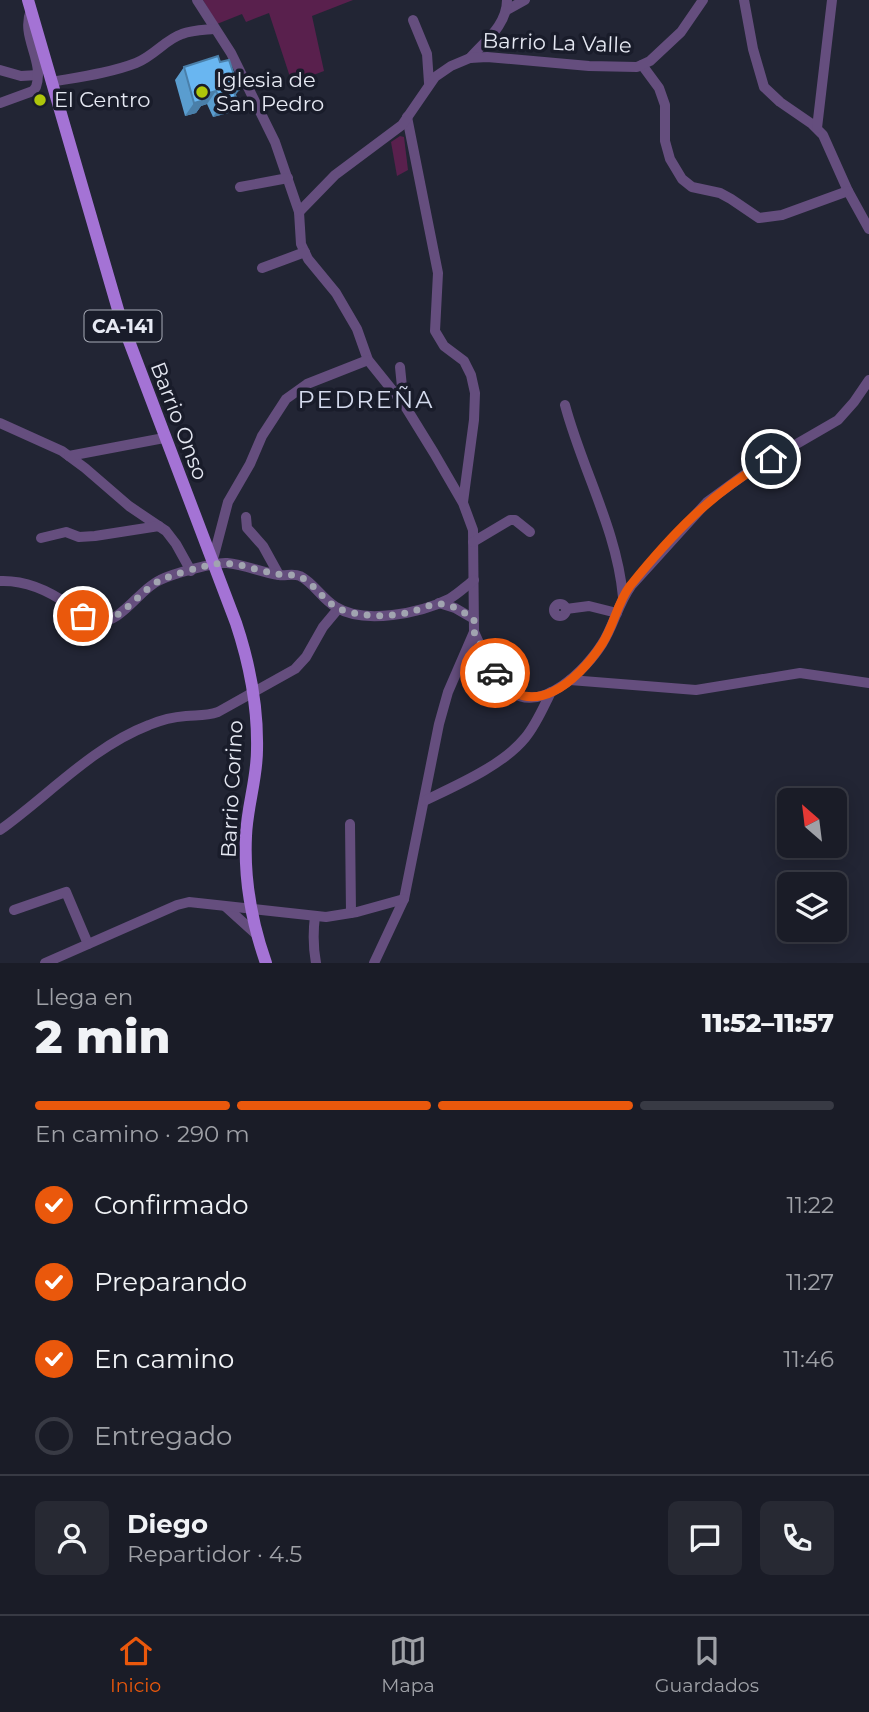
<!DOCTYPE html>
<html lang="es">
<meta charset="utf-8">
<style>
:root{--surface:#1a1c27;--page:#272933;--text:#f1f3f6;--muted:#9fa1a7;--line:#383a44;--accent:#ea580c}
body{margin:0;font-family:Montserrat,sans-serif;background:var(--page);color:var(--text);height:100vh;display:flex;flex-direction:column;font-size:26px;white-space:nowrap}
*{box-sizing:border-box;margin:0}
p{font-size:23px;color:var(--muted)}
.icon{flex:none;width:38px;height:38px;fill:none;stroke:currentColor;stroke-width:2;stroke-linecap:round;stroke-linejoin:round}
.map{position:relative;height:963px;overflow:hidden}
.details{display:flex;flex-direction:column;background:var(--surface);flex:1}
.details>*{flex:none}
.needle{width:46px;rotate:332deg}
.controls{position:absolute;left:777px;top:788px;display:grid;gap:14px}
.controls a{display:grid;place-items:center;width:70px;height:70px;border-radius:10px;background:var(--surface);box-shadow:0 4px 18px #0003,0 0 0 2px var(--line);font-size:35px}
.pin{position:absolute;display:grid;place-items:center;width:60px;height:60px;color:#fff;margin:-30px;border:4px solid #fff;border-radius:50%;box-shadow:0 2px 7px #0007}
.courier{position:absolute;display:grid;place-items:center;width:70px;height:70px;margin:-35px;border:5px solid #ea580c;border-radius:50%;background:#fff;color:#222;box-shadow:0 2px 9px #0007}
.overview em{font-style:normal;font-weight:800}
.overview div{display:flex;flex-direction:column-reverse}
.overview{display:flex;align-items:center;justify-content:space-between;height:119px;padding:0 35px}
h1{font-size:46px;font-weight:800;line-height:52px}
.bar{display:grid;grid-template-columns:repeat(4,1fr);gap:10px 7px;align-content:center;height:84px;padding:0 35px}
.bar i{height:9px;border-radius:5px;background:var(--line)}
.bar .selected{background:var(--accent)}
.bar p{grid-column:span 4}
.line{display:flex;align-items:center;gap:18px;padding:0 35px;border-top:2px solid var(--line)}
.line div{flex:1}
.round{display:grid;place-items:center;flex:none;width:74px;height:74px;border-radius:10px;background:var(--page)}
ol{padding:0 35px;list-style:none}
li{display:flex;align-items:center;gap:21px;height:77px}
li p{margin-inline-start:auto}
li .icon{padding:7px;border-radius:50%;background:var(--accent);color:#fff;stroke-width:4}
li:last-child{color:var(--muted)}
li i{width:38px;height:38px;border:4px solid var(--line);border-radius:50%}
.menu{display:flex;justify-content:space-around;align-items:center;height:98px;border-top:2px solid var(--line);background:var(--surface);font-size:19px;color:var(--muted)}
.menu a{display:grid;justify-items:center;gap:4px}
.menu .selected{color:var(--accent)}
.map>svg:first-child{display:block}
</style>
<div class="map">
<svg width="869" height="963" viewBox="0 0 869 963">
<rect width="100%" height="100%" fill="#222534"/>
<!-- green -->
<g fill="#59204d">
<polygon points="203,0 353,0 312,16 324,71 292,83 269,13 246,22 242,14 217,24"/>
<polygon points="400,136 404,137 408,170 397,176 391,142"/>
</g>
<g fill="none" stroke-linecap="round" stroke-linejoin="round">
<!-- minor -->
<g stroke="#654e7e" stroke-width="10">
<polyline points="197,0 231,53 275,142 299,212 301,244 308,259 336,293 357,329 368,360 405,406 434,453 463,503 473,530 474,632 448,692 439,724 404,899 374,963"/>
<polyline points="744,0 753,49 764,87 780,102 812,124 823,135 848,191 869,229"/>
<polyline points="507,10 525,0"/>
<polyline points="413,20 427,54 429,83"/>
<path d="M470 58C485 41 507 25 507 0"/>
<polyline points="642,65 659,88 665,105 665,141 670,159 682,179 692,187 720,193 731,199 759,218 782,215 848,191"/>
<polyline points="0,70 21,76 38,75"/>
<path d="M51 82C79 77 110 73 136 63 154 56 166 39 182 34 192 30 204 30 214 29"/>
<path d="M0 103 33 91 36 87C45 60 20 37 31 10"/>
<polyline points="407,117 438,273 435,331 444,346 464,361 471,375 475,393 474,420 463,502"/>
<polyline points="817,128 832,0"/>
<polyline points="240,187 288,178"/>
<polyline points="299,212 335,175 402,125 435,77 451,66 470,58 487,57 589,66 637,67 650,61 681,32 703,0"/>
<polyline points="262,268 305,252"/>
<polyline points="397,396 402,387 400,367"/>
<path d="M565 405C582 469 617 530 623 597"/>
<polyline points="0,423 62,451 85,468 129,506 166,531 176,544 191,571"/>
<polyline points="69,456 164,438"/>
<polyline points="246,517 247,528 263,546 279,575"/>
<polyline points="41,538 66,532 79,537 95,536 159,526"/>
<polyline points="473,542 510,520 515,520 530,532"/>
<polyline points="212,563 228,502 250,464 262,436 286,399 307,384 368,360"/>
<path d="M0 581C26 580 48 590 69 605 76 611 86 621 95 622 121 625 139 589 160 580 172 574 214 562 227 563 245 565 261 572 279 575 286 576 293 573 300 576 314 583 322 599 336 607 364 625 421 613 449 599 458 594 466 586 474 580"/>
<polyline points="439,603 455,608 474,619"/>
<circle cx="560" cy="610" r="6"/>
<polyline points="566,609 589,606 617,613"/>
<path d="M474 632C483 651 493 678 510 691 542 715 587 668 602 644 614 625 618 604 631 586L707 502 748 472 838 420 854 402 869 380"/>
<polyline points="570,680 696,690 800,673 869,683"/>
<path d="M424 801C455 786 502 766 525 738 536 725 543 708 551 692"/>
<polyline points="350,824 351,913"/>
<path d="M0 830C49 795 92 747 149 725 161 720 173 717 186 716 198 715 206 716 218 712L295 669 306 657 323 627 338 609"/>
<polyline points="226,907 257,935"/>
<polyline points="14,910 66,892 88,944"/>
<path d="M315 916C313 932 313 947 316 963"/>
<polyline points="45,963 177,905 189,902 326,917 357,912 404,899"/>
</g>
<!-- major -->
<path stroke="#a473d5" stroke-width="12" d="M28 0 121 320 236 623C250 665 258 706 257 750 257 779 247 807 246 836 244 878 252 923 266 963"/>
</g>
<!-- wall -->
<polygon fill="#5a9dcf" points="220,62 228,113 213,117 207,104 201,106 196,113 185,116 175,80 184,67"/>
<!-- shaded-wall -->
<g fill="#4a7fa9">
<polygon points="239,90 231,102 237,100 228,113 213,117 222,104 234,92"/>
<polygon points="216,91 207,104 201,106 196,113 185,116 194,103 203,95"/>
</g>
<!-- building -->
<polygon fill="#69b6f1" stroke="#4a7fa9" stroke-width="2" points="218,56 220,62 229,60 239,90 234,92 237,100 222,104 216,91 203,95 205,100 194,103 184,67"/>
<g fill="none" stroke-linecap="round" stroke-linejoin="round">
<!-- done -->
<path stroke="#a1a4b0" stroke-width="7" stroke-dasharray="0 12.6" d="M83 616C112 636 136 593 159 581 170 575 197 568 210 565 233 559 256 571 278 574 288 576 296 573 304 579 319 589 328 607 346 611 367 617 389 617 410 612 419 610 432 603 440 604 453 604 464 613 474 619V632L495 673"/>
<!-- route -->
<path stroke="#ea580c" stroke-width="9" d="M495 673C529 725 578 681 602 644 614 626 617 603 630 586 672 534 712 492 771 459"/>
</g>
<!-- markers -->
<g fill="#aec60b" stroke="#191c2a" stroke-width="2.5">
<circle cx="202" cy="92" r="7"/>
<circle cx="40" cy="100" r="7"/>
</g>
<g text-anchor="middle" stroke-width="7" stroke-linejoin="round" paint-order="stroke">
<!-- shield labels -->
<rect fill="#191c2a" stroke="#a8acb7" stroke-width="2" x="84.5" y="310.5" width="77" height="31" rx="5"/>
<g font-size="19" font-weight="bold" fill="#e6e9f3">
<text x="123" y="333">CA-141</text>
</g>
<!-- street labels -->
<g font-size="21" fill="#e6e9f3" stroke="#191c2a">
<text transform="translate(557 43) rotate(2)" y="7">Barrio La Valle</text>
<text transform="translate(179 421) rotate(69)" y="7">Barrio Onso</text>
<text transform="translate(232 789) rotate(-87)" y="7">Barrio Corino</text>
</g>
<!-- poi labels -->
<g font-size="21" fill="#e6e9f3" stroke="#191c2a" text-anchor="start">
<text x="216" y="87">Iglesia de<tspan x="216" dy="24">San Pedro</tspan></text>
<text x="54" y="107">El Centro</text>
</g>
<!-- quarter labels -->
<g font-size="24" letter-spacing="2" fill="#d4daed" stroke="#191c2a">
<text x="366" y="408">PEDREÑA</text>
</g>
</g>
</svg>
<div class="controls">
<a><svg class="needle" viewBox="-14 -14 28 28"><path d="M0-13l5 13h-10z" fill="#e53935"/><path d="M0 13l5-13h-10z" fill="#9fa1a7"/></svg></a>
<a><svg class="icon" aria-label="layers" viewBox="0 0 24 24"><path d="M12 4l9 5-9 5-9-5zM3 14l9 5 9-5"/></svg></a>
</div>
<div class="pin" style="left:83px;top:616px;background:#ea580c"><svg class="icon" aria-label="bag" viewBox="0 0 24 24"><path d="M5 8h14l-1 12H6zM9 8a3 3 0 0 1 6 0"/></svg></div>
<div class="pin" style="left:771px;top:459px;background:#1f2937"><svg class="icon" aria-label="home" viewBox="0 0 24 24"><path d="M3 11l9-7 9 7M6 9v11h12V9"/></svg></div>
<div class="courier" style="left:495px;top:673px"><svg class="icon" aria-label="car" viewBox="0 0 24 24"><path d="M5 17H2v-5l4-1 3-4h7l3 4 3 1v5h-3M9 17h6M6 11h13"/><circle cx="7" cy="17" r="2"/><circle cx="17" cy="17" r="2"/></svg></div>
</div>
<section class="details">
<div class="overview"><div><h1>2 min</h1><p>Llega en</p></div><em>11:52–11:57</em></div>
<div class="bar"><i class="selected"></i><i class="selected"></i><i class="selected"></i><i></i><p>En camino · 290 m</p></div>
<ol>
<li><svg class="icon" aria-label="check" viewBox="0 0 24 24"><path d="M5 12l5 5 9-10"/></svg>Confirmado<p>11:22</p></li>
<li><svg class="icon" aria-label="check" viewBox="0 0 24 24"><path d="M5 12l5 5 9-10"/></svg>Preparando<p>11:27</p></li>
<li><svg class="icon" aria-label="check" viewBox="0 0 24 24"><path d="M5 12l5 5 9-10"/></svg>En camino<p>11:46</p></li>
<li><i></i>Entregado</li>
</ol>
<div class="line" style="height:126px"><a class="round"><svg class="icon" aria-label="person" viewBox="0 0 24 24"><circle cx="12" cy="8" r="4"/><path d="M4 21q1-7 8-7t8 7"/></svg></a><div><b>Diego</b><p>Repartidor · 4.5</p></div><a class="round"><svg class="icon" aria-label="chat" viewBox="0 0 24 24"><path d="M4 5h16v11H9l-5 4z"/></svg></a><a class="round"><svg class="icon" aria-label="phone" viewBox="0 0 24 24"><path d="M5 4h4l2 5-3 2q2 4 5 5l2-3 5 2v4C11 20 4 13 5 4z"/></svg></a></div>
</section>
<nav class="menu">
<a class="selected"><svg class="icon" aria-label="home" viewBox="0 0 24 24"><path d="M3 11l9-7 9 7M6 9v11h12V9"/></svg>Inicio</a>
<a><svg class="icon" aria-label="map" viewBox="0 0 24 24"><path d="M3 6l6-2 6 2 6-2v14l-6 2-6-2-6 2zM9 4v14M15 6v14"/></svg>Mapa</a>
<a><svg class="icon" aria-label="saved" viewBox="0 0 24 24"><path d="M7 4h10v16l-5-4-5 4z"/></svg>Guardados</a>
</nav>
